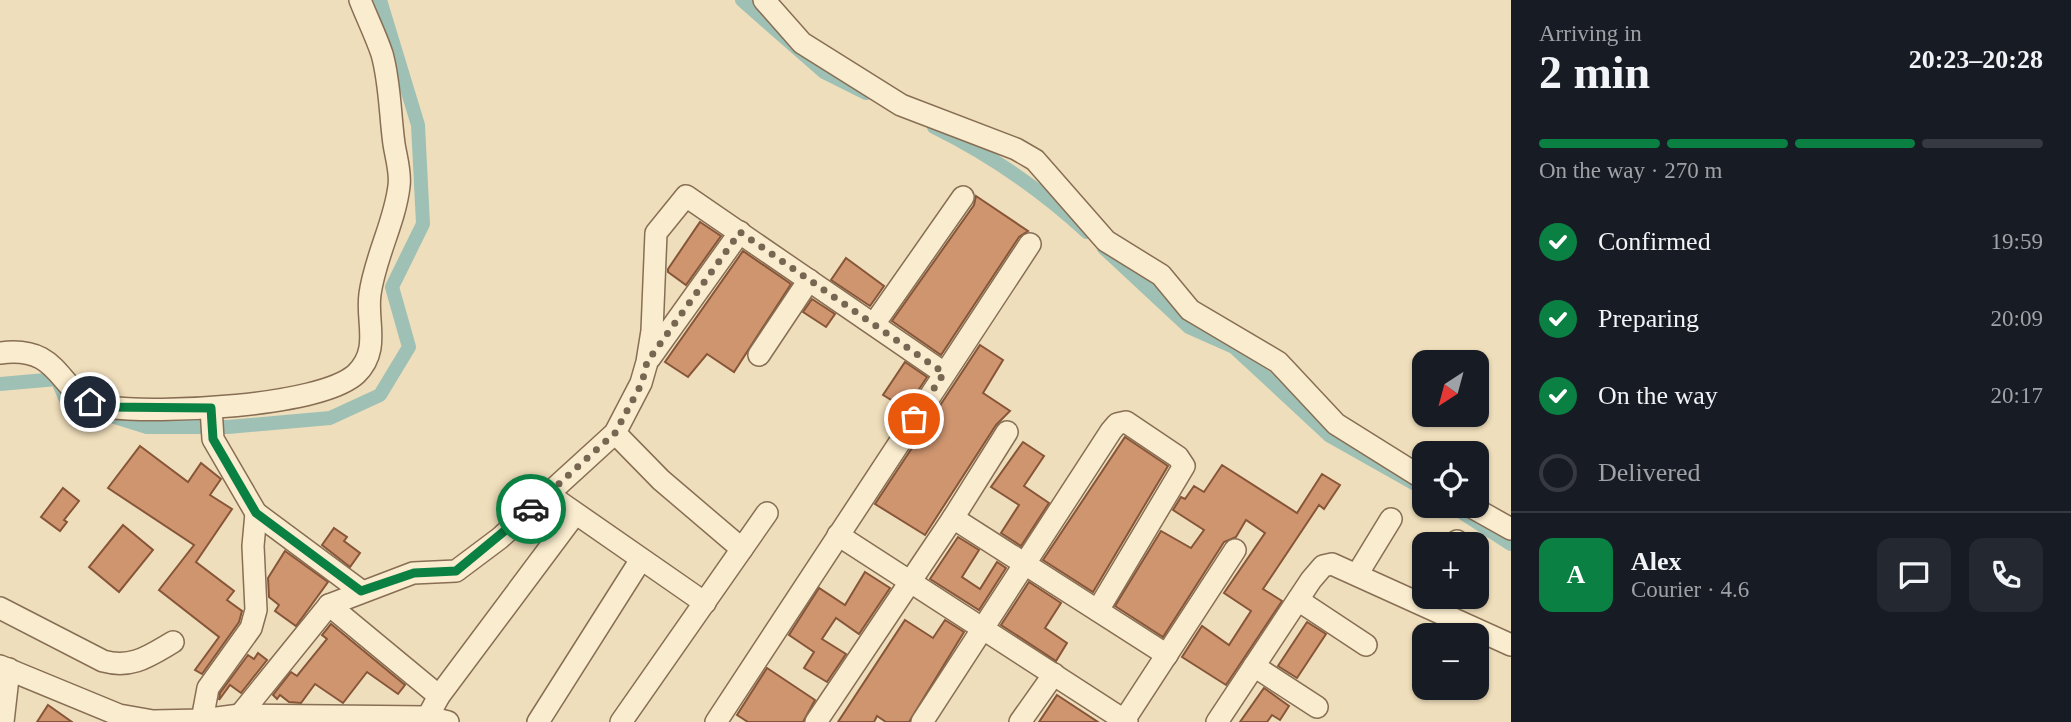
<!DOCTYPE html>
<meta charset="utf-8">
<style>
:root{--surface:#171b24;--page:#242831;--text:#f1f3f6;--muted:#9ea1a6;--line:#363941;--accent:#0b8043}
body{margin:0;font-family:"Times New Roman",serif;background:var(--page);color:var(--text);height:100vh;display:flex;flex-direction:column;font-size:26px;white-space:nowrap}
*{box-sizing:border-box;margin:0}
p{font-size:23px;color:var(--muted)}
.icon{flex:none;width:38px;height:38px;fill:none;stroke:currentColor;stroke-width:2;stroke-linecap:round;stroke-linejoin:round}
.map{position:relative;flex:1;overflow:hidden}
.drawer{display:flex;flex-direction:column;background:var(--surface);width:560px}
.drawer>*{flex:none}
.needle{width:46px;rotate:216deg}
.tools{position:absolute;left:1412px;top:350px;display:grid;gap:14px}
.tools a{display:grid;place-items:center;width:77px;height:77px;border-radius:14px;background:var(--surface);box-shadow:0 2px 5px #0004;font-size:35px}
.pin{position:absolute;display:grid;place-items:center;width:60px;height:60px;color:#fff;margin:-30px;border:4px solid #fff;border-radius:50%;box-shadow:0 2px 7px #0007}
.courier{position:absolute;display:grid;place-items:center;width:70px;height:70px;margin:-35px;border:5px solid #0b8043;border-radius:50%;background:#fff;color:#222;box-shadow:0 2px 9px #0007}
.headline em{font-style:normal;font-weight:800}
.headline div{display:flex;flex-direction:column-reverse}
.headline{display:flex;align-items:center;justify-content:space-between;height:119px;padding:0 28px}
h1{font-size:46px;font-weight:800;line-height:52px}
.bar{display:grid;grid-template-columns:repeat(4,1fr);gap:10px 7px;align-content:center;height:84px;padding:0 28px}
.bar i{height:9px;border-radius:5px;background:var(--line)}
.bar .selected{background:var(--accent)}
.bar p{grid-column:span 4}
.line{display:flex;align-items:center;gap:18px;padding:0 28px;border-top:2px solid var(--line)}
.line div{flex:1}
.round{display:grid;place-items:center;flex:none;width:74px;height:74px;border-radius:14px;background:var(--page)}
ol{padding:0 28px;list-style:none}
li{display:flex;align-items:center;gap:21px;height:77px}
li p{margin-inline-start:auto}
li .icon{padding:7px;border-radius:50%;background:var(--accent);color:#fff;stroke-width:4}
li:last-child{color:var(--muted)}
li i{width:38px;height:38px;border:4px solid var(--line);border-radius:50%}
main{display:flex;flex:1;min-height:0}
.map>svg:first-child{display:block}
</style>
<main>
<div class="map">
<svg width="1511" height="722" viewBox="0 0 1511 722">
<rect width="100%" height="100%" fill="#efdebb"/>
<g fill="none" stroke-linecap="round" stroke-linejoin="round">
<!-- canal -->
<g stroke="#9fc0b5" stroke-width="14">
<polyline points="742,0 824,72 866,93"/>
<path d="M934 127C991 155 1040 189 1087 232"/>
<polyline points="1104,248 1189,327 1234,347 1330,436 1424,489"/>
<polyline points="0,384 57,379 67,402 147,427 228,427 330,418 380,395 409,347 392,287 423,224 418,125 380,0"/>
<polyline points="1452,506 1511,544"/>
</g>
</g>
<!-- building -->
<g fill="#cf956f" stroke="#875639" stroke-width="2">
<polygon points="976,196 1028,231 1019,237 941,355 892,321 974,205"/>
<polygon points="700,222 721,236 686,285 668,272 668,269"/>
<polygon points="743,251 791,284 734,372 707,354 688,377 665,362"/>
<polygon points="846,258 884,286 870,306 831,280"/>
<polygon points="812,299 835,314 826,327 803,312"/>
<polygon points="980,345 1003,360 983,393 1010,411 996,425 925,535 875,504"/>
<polygon points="905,362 927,377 906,409 883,395"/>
<polygon points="1125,437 1168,466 1093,592 1043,560"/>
<polygon points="1023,442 1044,456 1024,486 1049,503 1021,546 1001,533 1019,505 991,487"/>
<polygon points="140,446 188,482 201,463 221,479 210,495 232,509 196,562 234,591 227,600 242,611 239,622 202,674 195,670 219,637 159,590 194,545 108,488"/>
<polygon points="1222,465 1297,513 1322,474 1340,485 1324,509 1319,505 1263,589 1282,601 1226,685 1182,657 1202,626 1229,645 1251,611 1224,593 1265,533 1246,520 1236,537 1224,542 1163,637 1115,606 1161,531 1191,548 1204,530 1173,510 1181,497 1185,499 1194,486 1204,492"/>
<polygon points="63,488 79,501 64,520 67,522 60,531 41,517"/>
<polygon points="123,525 153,550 119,592 89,567"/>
<polygon points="334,528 347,537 344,541 360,553 350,567 322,545"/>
<polygon points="958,537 979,550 962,577 980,589 997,562 1006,568 979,610 930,579"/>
<polygon points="285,551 328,582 296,626 275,611 279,605 269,597 268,578"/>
<polygon points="865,572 890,588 859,634 836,618 822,639 846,654 827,682 804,668 814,652 789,635 819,588 845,605"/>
<polygon points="1029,582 1061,603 1045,628 1067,643 1056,661 1001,625"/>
<polygon points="905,620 933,638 945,620 964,632 909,722 886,722 877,716 874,722 838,722"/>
<polygon points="1307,622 1326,634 1297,678 1278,666"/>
<polygon points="331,624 405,685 398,694 367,672 343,703 315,684 301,703 289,702 280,695 277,699 273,695 291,672 297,676 327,639 322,635"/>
<polygon points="258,653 267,660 241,693 230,685 219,700 220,693 248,655 254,659"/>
<polygon points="767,668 815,700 803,722 748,722 737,715"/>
<polygon points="1264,688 1289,706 1280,720 1272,715 1267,722 1240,722"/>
<polygon points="1057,695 1098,722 1039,722"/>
<polygon points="48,705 72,722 37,722"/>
</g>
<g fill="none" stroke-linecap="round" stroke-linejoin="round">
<!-- minor casing -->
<g stroke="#876e54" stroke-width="24">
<g id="minor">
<polyline points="764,0 802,43 901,105 1016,149 1035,160 1106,241 1161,275 1190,310 1278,362 1336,424 1424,479"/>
<polyline points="874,324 963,197"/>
<path d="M0 353C67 344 56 400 107 407 157 414 319 407 356 374 381 350 366 322 370 294 375 257 395 222 399 186 401 173 396 157 394 144 390 115 390 82 382 54 376 36 367 18 360 0"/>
<polyline points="759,355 809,280"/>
<polyline points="650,358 740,232"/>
<polyline points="211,408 213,439 256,513 361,591"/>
<polyline points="615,433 661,480 742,549"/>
<polyline points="548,494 705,603"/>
<polyline points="1470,506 1511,529"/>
<polyline points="953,518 1167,655"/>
<polyline points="838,535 1127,722"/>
<polyline points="1455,544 1457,541"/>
<polyline points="1358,573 1391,519"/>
<polyline points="1298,600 1366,645"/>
<polyline points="329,605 439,696"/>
<path d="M0 608 103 661C132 669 149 656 173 642"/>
<polyline points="0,666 119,715 153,721 202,720 240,715 428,717 448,722"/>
<polyline points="1254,666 1317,707"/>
<polyline points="240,715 329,605 413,573 456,571 500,538 615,433 641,383 647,362 652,331 656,233 686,196 944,373"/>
<polyline points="202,720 208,688 251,628 256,610 253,546 256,513"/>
<polyline points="3,722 9,669"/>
<polyline points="425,722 439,696 575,514"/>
<polyline points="538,722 640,561"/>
<polyline points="621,722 767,513"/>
<polyline points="716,722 1030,244"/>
<polyline points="816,722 953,518 1007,432"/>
<polyline points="922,722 1111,431 1117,424 1126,422 1178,457 1184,466 1098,610"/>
<polyline points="1020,722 1054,674"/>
<polyline points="1123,722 1235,550"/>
<polyline points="1217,722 1311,580 1323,566 1332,564 1511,645"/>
</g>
</g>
<!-- minor -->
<use href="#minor" stroke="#faecce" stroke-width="21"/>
</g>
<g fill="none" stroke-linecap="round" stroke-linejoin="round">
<!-- done -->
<polyline stroke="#766652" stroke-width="7" stroke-dasharray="0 12.6" points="531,509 615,433 642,383 647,362 740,232 944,373 914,419"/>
<!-- route -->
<polyline stroke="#0b8043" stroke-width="9" points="90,402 106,407 211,408 213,439 256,513 361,591 414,573 456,571 531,509"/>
</g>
</svg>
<div class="tools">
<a><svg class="needle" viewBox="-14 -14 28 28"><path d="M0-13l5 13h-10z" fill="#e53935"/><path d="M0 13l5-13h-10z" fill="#9ea1a6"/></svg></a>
<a><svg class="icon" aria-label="locate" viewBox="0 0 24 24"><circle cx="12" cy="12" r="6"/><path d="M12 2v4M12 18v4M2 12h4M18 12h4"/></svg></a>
<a>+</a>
<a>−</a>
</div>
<div class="pin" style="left:914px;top:419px;background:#ea580c"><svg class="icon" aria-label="bag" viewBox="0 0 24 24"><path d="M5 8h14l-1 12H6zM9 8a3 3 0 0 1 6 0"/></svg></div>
<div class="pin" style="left:90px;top:402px;background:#1f2937"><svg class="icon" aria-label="home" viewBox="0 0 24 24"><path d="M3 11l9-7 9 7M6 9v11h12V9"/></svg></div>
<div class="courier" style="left:531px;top:509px"><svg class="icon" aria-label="car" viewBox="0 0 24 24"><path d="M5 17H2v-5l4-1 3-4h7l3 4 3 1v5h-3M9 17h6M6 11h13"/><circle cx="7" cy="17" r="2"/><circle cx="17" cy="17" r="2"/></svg></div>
</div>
<section class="drawer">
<div class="headline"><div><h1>2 min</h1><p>Arriving in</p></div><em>20:23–20:28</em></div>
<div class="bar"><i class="selected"></i><i class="selected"></i><i class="selected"></i><i></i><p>On the way · 270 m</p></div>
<ol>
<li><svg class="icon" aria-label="check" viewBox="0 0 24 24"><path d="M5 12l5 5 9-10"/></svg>Confirmed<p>19:59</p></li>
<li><svg class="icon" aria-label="check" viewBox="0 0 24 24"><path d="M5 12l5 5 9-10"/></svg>Preparing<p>20:09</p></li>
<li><svg class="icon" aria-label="check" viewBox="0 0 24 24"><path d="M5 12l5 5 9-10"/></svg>On the way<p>20:17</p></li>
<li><i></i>Delivered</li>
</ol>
<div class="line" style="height:126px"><b class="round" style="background:var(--accent);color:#fff">A</b><div><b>Alex</b><p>Courier · 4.6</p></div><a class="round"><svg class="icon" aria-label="chat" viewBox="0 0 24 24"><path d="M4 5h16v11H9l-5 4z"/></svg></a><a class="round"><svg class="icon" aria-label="phone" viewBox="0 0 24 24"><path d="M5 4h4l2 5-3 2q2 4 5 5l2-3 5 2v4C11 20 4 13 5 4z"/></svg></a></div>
</section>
</main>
